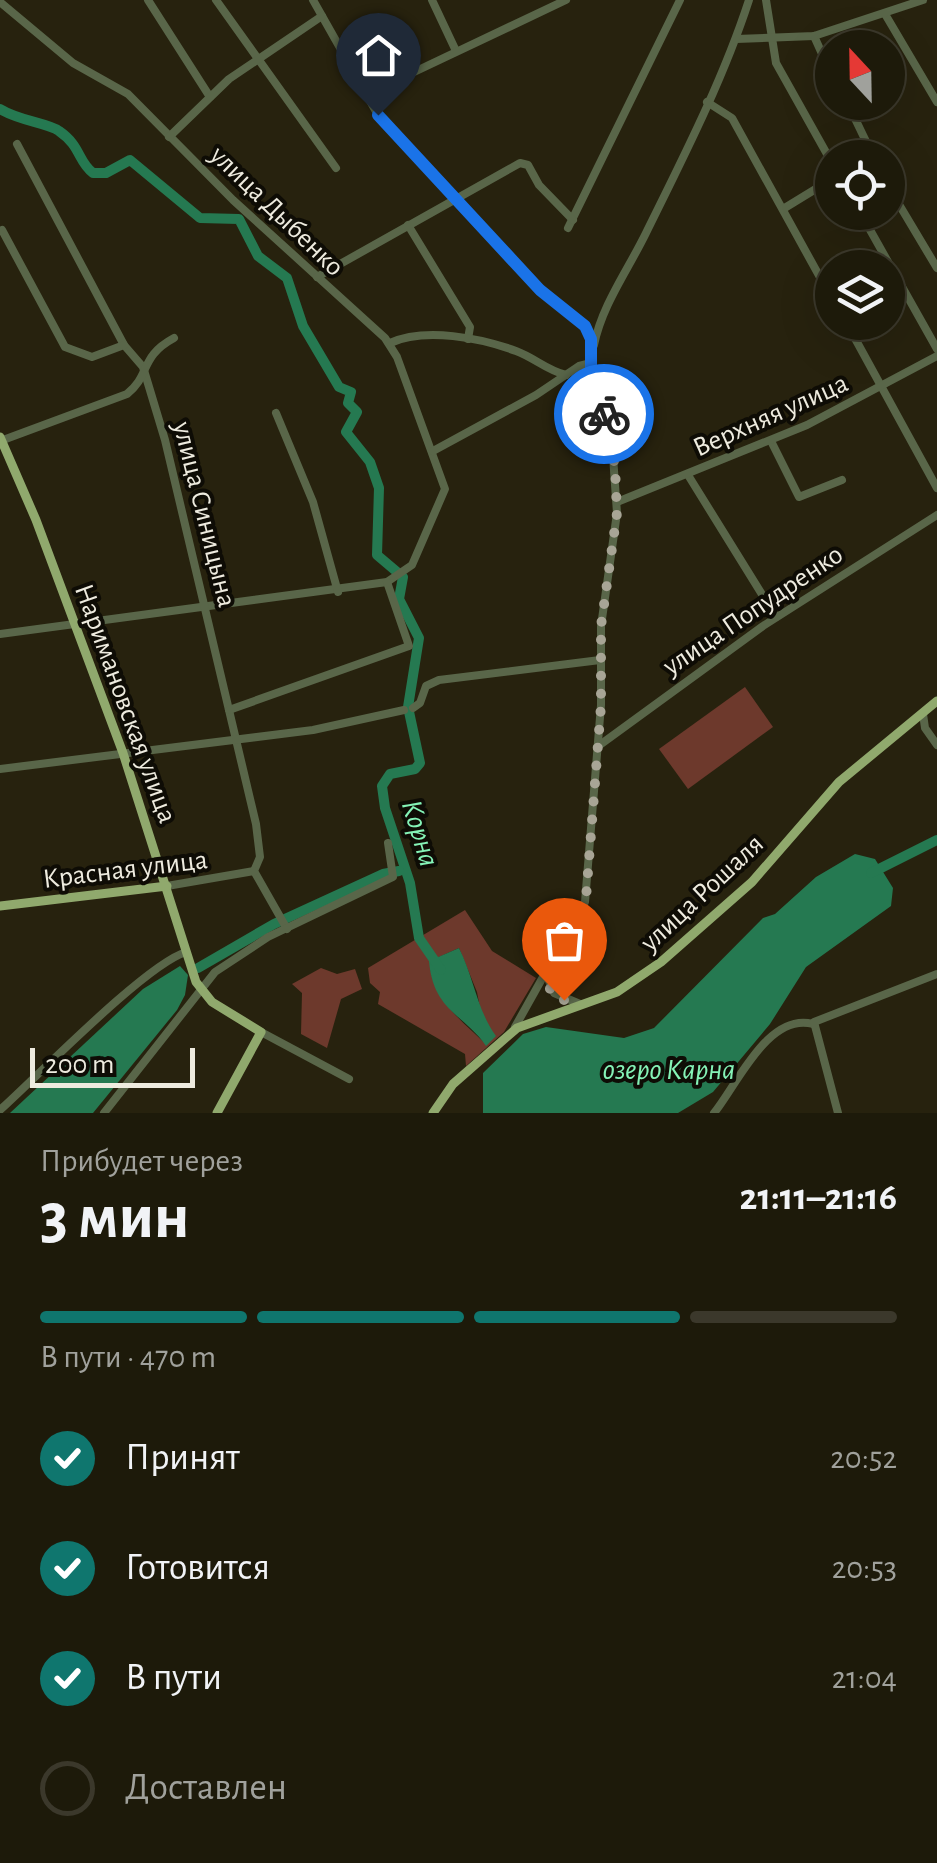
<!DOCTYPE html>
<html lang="ru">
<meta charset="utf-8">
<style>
:root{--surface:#1d1a0a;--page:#2a2718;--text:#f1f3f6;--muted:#a0a19c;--line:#3b382b;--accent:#0f766e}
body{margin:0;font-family:"Alegreya Sans",sans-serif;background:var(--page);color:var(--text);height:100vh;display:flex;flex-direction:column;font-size:38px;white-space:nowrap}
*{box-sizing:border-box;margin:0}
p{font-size:32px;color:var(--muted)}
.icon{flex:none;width:55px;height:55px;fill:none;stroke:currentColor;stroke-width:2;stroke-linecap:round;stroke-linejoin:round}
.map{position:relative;height:1113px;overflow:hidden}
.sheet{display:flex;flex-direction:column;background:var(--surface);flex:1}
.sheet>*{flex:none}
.needle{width:65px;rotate:338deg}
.fabs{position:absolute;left:815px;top:30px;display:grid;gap:20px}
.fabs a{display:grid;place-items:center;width:90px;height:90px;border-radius:50%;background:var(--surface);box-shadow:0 10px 40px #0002,0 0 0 2px var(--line);font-size:50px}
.scale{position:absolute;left:30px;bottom:25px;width:165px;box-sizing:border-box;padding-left:10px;border:5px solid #eeebdf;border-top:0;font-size:28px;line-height:35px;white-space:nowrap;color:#eeebdf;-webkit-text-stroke:8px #0e0c05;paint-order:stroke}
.pin{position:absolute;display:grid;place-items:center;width:85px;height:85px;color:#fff;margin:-102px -42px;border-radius:50% 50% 50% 0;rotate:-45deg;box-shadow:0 0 10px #0007}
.pin .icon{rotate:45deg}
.courier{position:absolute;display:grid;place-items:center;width:100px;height:100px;margin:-50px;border:8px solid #1a73e8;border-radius:50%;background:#fff;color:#222;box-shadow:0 2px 12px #0007}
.headline em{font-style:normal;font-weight:600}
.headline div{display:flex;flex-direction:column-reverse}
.headline{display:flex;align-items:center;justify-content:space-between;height:170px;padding:0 40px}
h1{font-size:65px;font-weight:600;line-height:75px}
.bar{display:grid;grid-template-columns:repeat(4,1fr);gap:15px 10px;align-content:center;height:120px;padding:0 40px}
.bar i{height:12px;border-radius:8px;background:var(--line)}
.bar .current{background:var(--accent)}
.bar p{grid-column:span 4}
ol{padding:0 40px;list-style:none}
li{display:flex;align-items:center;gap:30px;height:110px}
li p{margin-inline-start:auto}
li .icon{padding:10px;border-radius:50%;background:var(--accent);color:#fff;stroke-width:4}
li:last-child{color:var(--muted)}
li i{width:55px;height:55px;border:5px solid var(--line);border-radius:50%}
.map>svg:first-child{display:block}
</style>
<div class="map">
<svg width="937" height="1113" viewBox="0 0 937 1113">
<rect width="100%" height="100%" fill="#27220e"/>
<!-- green -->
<g fill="#6d392c" fill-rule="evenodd">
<polygon points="745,687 773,727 688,789 659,749"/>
<path d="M465 910 492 951 536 978 504 1032 466 1066 465 1054 378 1004 380 992 370 983 368 968ZM459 948 477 992 487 1045C464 1023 430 998 430 961Z"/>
<polygon points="321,968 337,974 355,969 362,989 341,999 327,1048 301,1034 302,993 292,984"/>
</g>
<!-- water -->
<g fill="#257951">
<polygon points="855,854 875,859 893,888 891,906 806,967 770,1024 713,1092 678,1113 483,1113 483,1073 523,1034 546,1027 624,1038 654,1028 763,918 775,914 816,877"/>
<path d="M459 948C474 978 477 1010 496 1036L486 1046C465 1015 433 1011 429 961Z"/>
<polygon points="180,966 188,975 185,995 177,1010 93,1113 10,1113 143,989"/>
</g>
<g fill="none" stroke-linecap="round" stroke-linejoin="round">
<!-- river -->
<g stroke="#257951" stroke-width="10">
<path d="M0 109C19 121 48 123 59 131 81 146 78 162 93 173H106L130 160 200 218 239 219 258 256 287 278 303 326 339 387 351 392 348 403 357 412 346 432 370 462 379 488 377 555 403 577 399 599 419 638 408 707 420 763 415 769 390 774 382 786 385 808 410 883 419 938 441 970"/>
<polyline points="871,873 937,840"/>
<polyline points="198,968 274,924 383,874 399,871"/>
</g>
<!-- minor -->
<g stroke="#596649" stroke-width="8">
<polyline points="148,0 210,97"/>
<polyline points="216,0 336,168"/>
<polyline points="313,0 378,115 540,289 585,326 591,339 591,372 613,456 617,513 601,626 601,705 585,902 515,1027"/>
<polyline points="432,0 456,51"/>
<polyline points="766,0 776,63 832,163"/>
<polyline points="0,2 73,63 128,94 233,200 385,338 397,357 445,489 412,565 387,582 0,634"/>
<polyline points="885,14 937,102"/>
<polyline points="814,36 832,76"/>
<polyline points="736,39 814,36 923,0"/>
<polyline points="357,76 373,85 393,82 566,0"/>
<polyline points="707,102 732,118 832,299"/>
<polyline points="847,102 874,158"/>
<polyline points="169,137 229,79 322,16"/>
<polyline points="17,144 124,345 143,367 165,440 256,824 260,857 254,871 287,929"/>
<polyline points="888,186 937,268"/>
<polyline points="783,209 832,179"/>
<polyline points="860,212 937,349"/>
<polyline points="408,225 470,327 468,339"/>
<polyline points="568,228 680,0"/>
<polyline points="2,230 65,347 92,357 124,345"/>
<polyline points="317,277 520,163 528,165 539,185 573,220"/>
<polyline points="846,322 937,488"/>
<path d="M390 343C425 327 481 338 516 351 535 358 546 370 566 375"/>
<path d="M594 345C602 305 628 270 646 233 683 158 723 80 749 0"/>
<polyline points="276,413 313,502 338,592"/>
<path d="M3 440 127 394C151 375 139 357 174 338"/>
<polyline points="771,441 799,497 842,480"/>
<polyline points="433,451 536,395 579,366 591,363"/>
<polyline points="688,475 776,617"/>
<polyline points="617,502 807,425 937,356"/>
<polyline points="413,708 420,703 426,686 439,680 600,660"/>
<polyline points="229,710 409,646 387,582"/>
<polyline points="923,714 925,728 937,745"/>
<polyline points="597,747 763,626 937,515"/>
<polyline points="0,769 313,730 404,710"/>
<polyline points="167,886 254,871"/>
<polyline points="546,974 554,993 580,1004"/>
<polyline points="261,1032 349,1079"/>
<path d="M0 1110C38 1076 145 965 186 952"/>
<polyline points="104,1113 215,972 268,937 393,877 388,843"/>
<path d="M714 1113C737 1085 768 1012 813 1024"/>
<polyline points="838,1113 814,1022 937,974"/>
</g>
<!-- major -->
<g stroke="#90a96d" stroke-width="9">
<polyline points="0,437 36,520 123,753 196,982 212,1002 261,1032 217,1113"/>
<polyline points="0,906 167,886"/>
<polyline points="433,1113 453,1084 517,1028 617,992 661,962 752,882 839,782 937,701"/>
</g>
</g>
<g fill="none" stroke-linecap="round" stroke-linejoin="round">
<!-- done -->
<polyline stroke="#a8a596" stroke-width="10" stroke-dasharray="0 18" points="564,1000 550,989 546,974 586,898 601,706 601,626 617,513 615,466 604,414"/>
<!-- route -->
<polyline stroke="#1a73e8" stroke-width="12" points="378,115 540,290 585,326 591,339 591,372 604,414"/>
</g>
<g text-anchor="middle" stroke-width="8" stroke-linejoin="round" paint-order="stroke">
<!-- street labels -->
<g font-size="28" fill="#eeebdf" stroke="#0e0c05">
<text transform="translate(278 210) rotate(44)" y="10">улица Дыбенко</text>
<text transform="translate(770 414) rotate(-24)" y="10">Верхняя улица</text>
<text transform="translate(206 514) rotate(76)" y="10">улица Синицына</text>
<text transform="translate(752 609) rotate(-34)" y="10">улица Попудренко</text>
<text transform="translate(127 703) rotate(70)" y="10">Наримановская улица</text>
<text transform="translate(125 868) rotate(-7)" y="10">Красная улица</text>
<text transform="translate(701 892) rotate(-43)" y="10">улица Рошаля</text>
</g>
<!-- water labels -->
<g font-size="30" font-style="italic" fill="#85f3b7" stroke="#0e0c05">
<text transform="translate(421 833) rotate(73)" y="10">Корна</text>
<text x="669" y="1079">озеро Карна</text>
</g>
</g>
</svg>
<div class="fabs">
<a><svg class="needle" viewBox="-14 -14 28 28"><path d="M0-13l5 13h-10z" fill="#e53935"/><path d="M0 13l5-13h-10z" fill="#a0a19c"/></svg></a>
<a><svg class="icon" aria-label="locate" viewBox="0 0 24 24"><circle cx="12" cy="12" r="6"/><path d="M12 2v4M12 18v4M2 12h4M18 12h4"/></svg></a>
<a><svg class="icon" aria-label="layers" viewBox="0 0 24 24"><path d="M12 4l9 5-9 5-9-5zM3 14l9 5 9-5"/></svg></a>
</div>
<div class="scale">200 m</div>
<div class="pin" style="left:564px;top:1000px;background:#ea580c"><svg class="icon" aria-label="bag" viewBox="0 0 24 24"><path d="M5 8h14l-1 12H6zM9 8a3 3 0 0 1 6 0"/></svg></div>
<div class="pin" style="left:378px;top:115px;background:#1f2937"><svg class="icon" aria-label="home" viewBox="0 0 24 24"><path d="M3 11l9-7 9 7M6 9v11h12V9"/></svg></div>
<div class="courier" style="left:604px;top:414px"><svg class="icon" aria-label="bike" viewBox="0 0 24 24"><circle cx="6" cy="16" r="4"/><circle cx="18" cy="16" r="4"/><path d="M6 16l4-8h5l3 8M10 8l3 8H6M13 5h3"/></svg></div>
</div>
<section class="sheet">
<div class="headline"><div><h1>3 мин</h1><p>Прибудет через</p></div><em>21:11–21:16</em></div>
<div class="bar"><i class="current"></i><i class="current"></i><i class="current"></i><i></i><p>В пути · 470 m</p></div>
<ol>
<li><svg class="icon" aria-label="check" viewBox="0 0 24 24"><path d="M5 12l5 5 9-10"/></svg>Принят<p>20:52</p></li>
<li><svg class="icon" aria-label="check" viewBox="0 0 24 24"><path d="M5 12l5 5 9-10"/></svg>Готовится<p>20:53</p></li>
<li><svg class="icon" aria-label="check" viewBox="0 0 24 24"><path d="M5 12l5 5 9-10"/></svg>В пути<p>21:04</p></li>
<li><i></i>Доставлен</li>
</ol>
</section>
